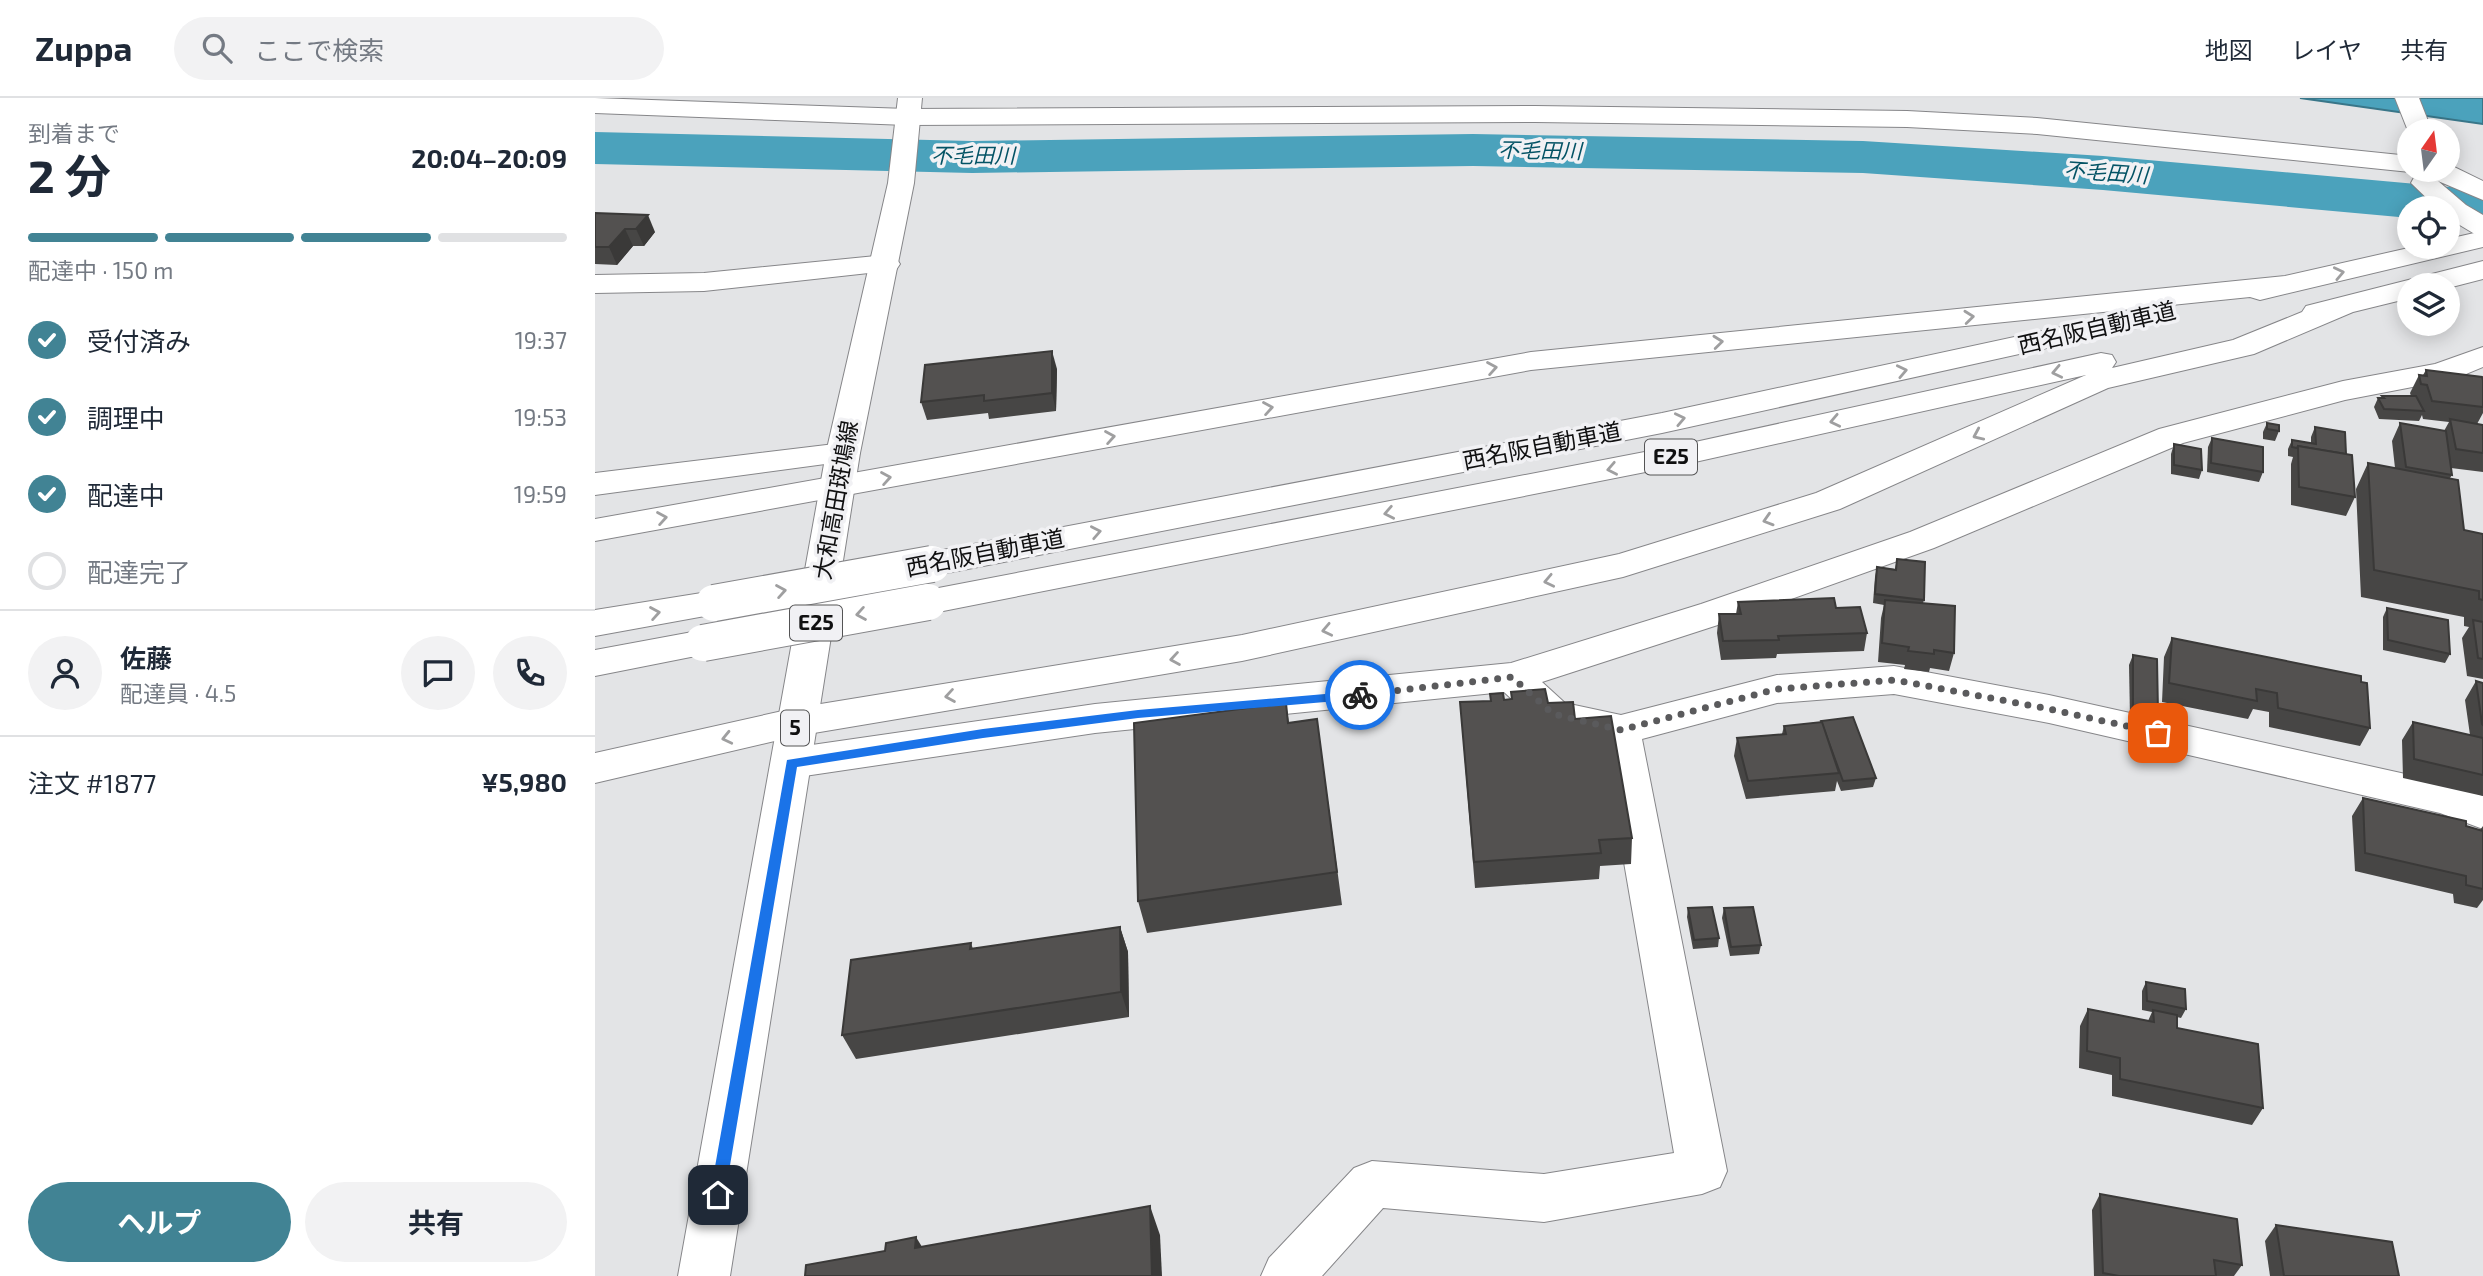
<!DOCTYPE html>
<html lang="ja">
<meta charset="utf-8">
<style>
:root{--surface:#fff;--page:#f2f2f3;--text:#1f2937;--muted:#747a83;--line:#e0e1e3;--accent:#418394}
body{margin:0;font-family:"Exo 2","Noto Sans JP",sans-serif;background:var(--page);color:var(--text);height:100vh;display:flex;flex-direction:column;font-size:26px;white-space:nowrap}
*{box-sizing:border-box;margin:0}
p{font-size:23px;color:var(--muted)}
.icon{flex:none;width:38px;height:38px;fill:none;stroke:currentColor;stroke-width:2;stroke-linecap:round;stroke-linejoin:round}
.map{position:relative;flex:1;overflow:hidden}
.side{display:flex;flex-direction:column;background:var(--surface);width:595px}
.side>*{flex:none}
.needle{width:46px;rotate:14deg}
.fabs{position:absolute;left:1802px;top:21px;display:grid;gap:14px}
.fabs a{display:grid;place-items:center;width:63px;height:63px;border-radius:50%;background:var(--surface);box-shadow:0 4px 18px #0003;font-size:35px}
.pin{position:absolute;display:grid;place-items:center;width:60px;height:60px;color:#fff;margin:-30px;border-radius:14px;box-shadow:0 4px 10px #0006}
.courier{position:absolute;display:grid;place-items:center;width:70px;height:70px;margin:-35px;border:5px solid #1a73e8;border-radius:50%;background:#fff;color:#222;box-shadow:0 2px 9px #0007}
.summary em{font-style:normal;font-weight:700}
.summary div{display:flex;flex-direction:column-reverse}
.summary{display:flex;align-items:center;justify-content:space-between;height:119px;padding:0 28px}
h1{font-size:46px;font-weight:700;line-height:52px}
.bar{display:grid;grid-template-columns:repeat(4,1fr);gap:10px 7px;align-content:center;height:84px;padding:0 28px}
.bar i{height:9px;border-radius:5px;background:var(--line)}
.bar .active{background:var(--accent)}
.bar p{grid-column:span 4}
.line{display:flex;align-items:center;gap:18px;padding:0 28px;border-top:2px solid var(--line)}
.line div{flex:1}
.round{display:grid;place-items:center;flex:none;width:74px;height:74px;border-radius:37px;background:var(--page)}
ol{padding:0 28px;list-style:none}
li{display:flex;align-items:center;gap:21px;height:77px}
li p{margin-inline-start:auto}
li .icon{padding:7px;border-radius:50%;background:var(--accent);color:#fff;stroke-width:4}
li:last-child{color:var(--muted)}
li i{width:38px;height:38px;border:4px solid var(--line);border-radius:50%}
.primary-button{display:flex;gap:14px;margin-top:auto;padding:14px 28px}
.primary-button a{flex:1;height:80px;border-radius:42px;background:var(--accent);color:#fff;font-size:28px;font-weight:700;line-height:80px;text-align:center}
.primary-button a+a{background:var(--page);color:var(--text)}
header{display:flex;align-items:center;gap:42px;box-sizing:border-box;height:98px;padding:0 35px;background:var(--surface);border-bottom:2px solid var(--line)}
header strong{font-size:33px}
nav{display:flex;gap:38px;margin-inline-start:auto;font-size:24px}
.search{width:490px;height:63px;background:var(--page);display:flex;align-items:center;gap:18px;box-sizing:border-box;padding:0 24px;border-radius:38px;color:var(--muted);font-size:26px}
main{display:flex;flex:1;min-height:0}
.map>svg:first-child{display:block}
</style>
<header>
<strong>Zuppa</strong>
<div class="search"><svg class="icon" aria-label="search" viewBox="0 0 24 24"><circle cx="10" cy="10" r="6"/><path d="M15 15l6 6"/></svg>ここで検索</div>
<nav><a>地図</a><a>レイヤ</a><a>共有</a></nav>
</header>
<main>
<section class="side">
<div class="summary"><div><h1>2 分</h1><p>到着まで</p></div><em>20:04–20:09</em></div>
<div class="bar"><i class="active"></i><i class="active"></i><i class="active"></i><i></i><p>配達中 · 150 m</p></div>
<ol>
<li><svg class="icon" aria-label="check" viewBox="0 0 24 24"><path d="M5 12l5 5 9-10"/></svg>受付済み<p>19:37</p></li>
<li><svg class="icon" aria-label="check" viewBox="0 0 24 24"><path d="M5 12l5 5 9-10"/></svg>調理中<p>19:53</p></li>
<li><svg class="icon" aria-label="check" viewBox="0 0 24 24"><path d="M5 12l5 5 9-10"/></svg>配達中<p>19:59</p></li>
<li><i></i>配達完了</li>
</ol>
<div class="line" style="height:126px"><a class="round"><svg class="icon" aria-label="person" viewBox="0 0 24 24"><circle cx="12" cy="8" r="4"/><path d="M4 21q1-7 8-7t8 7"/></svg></a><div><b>佐藤</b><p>配達員 · 4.5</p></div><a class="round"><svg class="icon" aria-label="chat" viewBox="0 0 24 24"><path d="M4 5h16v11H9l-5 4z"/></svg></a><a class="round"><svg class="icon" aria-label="phone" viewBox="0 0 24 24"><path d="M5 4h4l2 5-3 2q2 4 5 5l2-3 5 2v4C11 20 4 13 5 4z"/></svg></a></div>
<div class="line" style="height:91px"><div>注文 #1877</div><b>¥5,980</b></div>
<div class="primary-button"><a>ヘルプ</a><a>共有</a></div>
</section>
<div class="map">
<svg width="1888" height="1178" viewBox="0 0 1888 1178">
<rect width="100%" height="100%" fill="#e3e4e6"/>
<!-- water -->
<polygon fill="#4ba2bc" stroke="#397689" stroke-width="2" points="1705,0 1888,0 1888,26"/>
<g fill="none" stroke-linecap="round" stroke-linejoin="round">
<!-- river -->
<polygon fill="#4ba2bc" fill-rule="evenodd" points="0,34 377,43 878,36 1268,43 1508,58 1888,92 1888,126 1853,123 1853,110 1815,110 1815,120 1508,92 1268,75 878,68 377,75 0,66"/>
<!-- minor casing -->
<g stroke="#868689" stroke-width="2">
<g id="minor">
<polygon points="1853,66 1888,83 1888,102 1843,83 1871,107 1888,117 1888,137 1878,135 1853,120 1853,110 1842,110 1816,85 1823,72 1853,72"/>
<polygon points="291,157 301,160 305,166 301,172 109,193 0,195 0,177 109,175"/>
<polygon points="1888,249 1888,269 1859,281 1750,302 1588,345 1339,450 1132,524 947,584 970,605 1026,617 1182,577 1299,568 1454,597 1851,685 1888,698 1888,731 1845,715 1698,681 1454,625 1299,596 1182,605 1047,641 1132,1073 1125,1089 1107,1096 949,1124 788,1110 727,1178 666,1178 674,1160 759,1070 777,1063 949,1076 1079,1055 1008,642 944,626 909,594 500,635 196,680 182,676 176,665 182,654 196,650 500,606 916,565 1106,506 1315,434 1564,331 1748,283 1840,266"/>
<polygon points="248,345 260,348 265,355 260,362 0,397 0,375"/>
</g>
</g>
<!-- tertiary casing -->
<g stroke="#868689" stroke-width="2">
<g id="tertiary">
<polygon points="0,0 312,11 940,8 1312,13 1442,20 1815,58 1815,72 1824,72 1815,74 1442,36 1312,29 940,24 312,27 0,15"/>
<polygon points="1800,0 1824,0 1837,33 1815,33 1815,38"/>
</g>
</g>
<!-- primary casing -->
<g stroke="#868689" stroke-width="2">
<polygon id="primary" points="303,0 327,0 319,85 265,355 135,1178 83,1178 231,355 293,85"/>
</g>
<!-- motorway casing -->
<g stroke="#868689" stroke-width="2">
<g id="motorway">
<polygon points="1888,133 1888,149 1665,202 1655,199 936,272 0,443 0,421 936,254 1690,178 1818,149 1853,149 1853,141"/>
<polygon points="1888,163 1888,181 1853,190 1853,187 1815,187 1815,200 1758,214 1659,256 1513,290 1245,411 1028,479 647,563 201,638 0,685 0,655 201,610 647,537 1024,456 1221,395 1491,277 1091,366 333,516 320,513 315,504 320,495 333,492 1091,346 1506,255 1517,257 1521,264 1517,270 1638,242 1707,214 1711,208"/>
<polygon points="1531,215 1542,218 1546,224 1542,230 1067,335 337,478 324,474 319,466 324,458 337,454 1067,315"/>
<polygon points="119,493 132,496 137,505 132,514 0,538 0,512"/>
<polygon points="108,532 121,536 127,545 121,554 0,578 0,552"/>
</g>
</g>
<!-- minor -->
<use href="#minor" fill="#fff" fill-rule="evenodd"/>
<!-- tertiary -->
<use href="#tertiary" fill="#fff" fill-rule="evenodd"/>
<!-- primary -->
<use href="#primary" fill="#fff" fill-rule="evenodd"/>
<!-- motorway -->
<use href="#motorway" fill="#fff" fill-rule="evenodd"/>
<!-- motorway-bridge casing -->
<g stroke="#868689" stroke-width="38" stroke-linecap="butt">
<g id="motorway-bridge">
<polyline points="119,505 337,466"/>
<polyline points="108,545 333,504"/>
</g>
</g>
<!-- motorway-bridge -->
<use href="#motorway-bridge" stroke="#fff" stroke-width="36"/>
</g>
<!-- wall -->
<g fill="#474645">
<polygon points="0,115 60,134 49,148 38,148 22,167 0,166"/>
<polygon points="462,271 461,313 394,321 393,315 332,322 326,304"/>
<polygon points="1831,272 1888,282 1888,315 1882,326 1888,327 1888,374 1856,370 1857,377 1855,380 1869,432 1888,436 1888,581 1872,578 1867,540 1874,529 1869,528 1869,519 1766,499 1761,391 1773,365 1800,370 1797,343 1805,325 1849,333 1854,324 1828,321 1827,317 1824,323 1784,321 1779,309 1783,300 1786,300 1787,298 1816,298 1815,295 1824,277 1828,277"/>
<polygon points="1672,325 1684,333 1680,343 1668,341 1668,334"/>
<polygon points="1720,329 1751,356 1760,399 1751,418 1696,407 1696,366 1698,359 1693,358 1693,351 1697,342 1716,345 1716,339"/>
<polygon points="1617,340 1668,374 1664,384 1612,374 1613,349"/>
<polygon points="1579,346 1607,372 1604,381 1576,376 1576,356"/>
<polygon points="1302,461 1329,502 1328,505 1359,555 1354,573 1335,570 1334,574 1309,571 1310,567 1283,564 1286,520 1289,507 1278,505 1280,479 1282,469 1300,471"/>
<polygon points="1143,504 1241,510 1272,535 1269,553 1182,556 1181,560 1126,562 1122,535 1124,516 1141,516"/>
<polygon points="1792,510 1855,556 1850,565 1788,552 1788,519"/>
<polygon points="1577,540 1775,630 1765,648 1674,629 1674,614 1658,611 1653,621 1567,604 1569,559"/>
<polygon points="1538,557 1563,615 1559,625 1535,620 1534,567"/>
<polygon points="1881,583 1888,585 1888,698 1808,680 1807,642 1818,624 1875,637 1870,602"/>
<polygon points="916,594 953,605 980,621 1037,740 1036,766 1005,768 1004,781 880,790 865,604 896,603 895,596 909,602 916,601"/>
<polygon points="691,605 694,625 722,621 747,807 552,835 543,803"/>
<polygon points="1226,623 1281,680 1278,689 1246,693 1242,683 1240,693 1151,701 1139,658 1142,640 1187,636 1189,628 1226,624"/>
<polygon points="1768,700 1885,732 1888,728 1888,802 1882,810 1859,805 1858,796 1760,773 1757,718"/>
<polygon points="1093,810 1124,840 1123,849 1098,851 1092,819"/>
<polygon points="1129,810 1166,847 1164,856 1135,858 1127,820"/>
<polygon points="525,829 533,854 534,919 261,961 247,937 376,845 378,851"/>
<polygon points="1551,884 1591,911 1586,920 1582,919 1582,930 1668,1010 1657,1027 1517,998 1517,977 1484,970 1485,928 1493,911 1553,923 1557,914 1547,912 1547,893"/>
<polygon points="1505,1096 1647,1167 1639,1178 1499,1178 1497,1112"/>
<polygon points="1681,1127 1804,1178 1675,1178 1670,1143"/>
</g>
<!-- shaded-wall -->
<g fill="#3a3938">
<polygon points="53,117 60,134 49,148 41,131"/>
<polygon points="30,131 38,148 22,167 14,149"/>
<polygon points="457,253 462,271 461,313 457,295"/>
<polygon points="525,829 533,854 534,919 526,894"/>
<polygon points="555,1108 565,1137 567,1178 557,1178"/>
<polygon points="321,1139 338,1167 320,1150"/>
</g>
<!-- building -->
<g fill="#535150" stroke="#3a3938" stroke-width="2">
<polygon points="0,115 53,117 41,131 30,131 14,149 0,149"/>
<polygon points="457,253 457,295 389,303 389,297 326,304 330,267"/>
<polygon points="1831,272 1887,279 1888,282 1888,309 1837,303 1832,287 1826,286 1824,277 1832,278"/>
<polygon points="1787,298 1821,298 1829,313 1789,311 1783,300 1789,300"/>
<polygon points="1855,321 1888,327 1888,355 1861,351"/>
<polygon points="1672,325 1684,327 1684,333 1672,331"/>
<polygon points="1805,325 1851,333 1857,377 1811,369"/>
<polygon points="1720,329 1750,334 1751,356 1703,348 1702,350 1697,349 1697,342 1721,346"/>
<polygon points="1617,340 1668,349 1668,374 1616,365"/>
<polygon points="1579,346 1606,351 1607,372 1579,367"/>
<polygon points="1703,348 1757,357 1760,399 1704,389"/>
<polygon points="1773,365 1863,382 1869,432 1888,436 1888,502 1884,501 1884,493 1779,472"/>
<polygon points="1302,461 1330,464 1329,502 1280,496 1282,469 1301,472"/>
<polygon points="1239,500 1241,510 1265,509 1272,535 1183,538 1184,542 1128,543 1124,516 1146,516 1143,504"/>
<polygon points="1290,502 1360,508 1359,555 1339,552 1339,556 1313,553 1314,549 1287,545"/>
<polygon points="1792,510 1853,522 1855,556 1793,542"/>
<polygon points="1878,522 1888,524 1888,561 1883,560"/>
<polygon points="1577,540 1766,578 1766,584 1772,585 1775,630 1683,610 1682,595 1661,591 1662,603 1574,585"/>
<polygon points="1538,557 1562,561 1563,615 1538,611"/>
<polygon points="1881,583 1888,585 1888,627 1887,626"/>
<polygon points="950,591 953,605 978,604 980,621 1016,618 1037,740 1004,742 1006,755 879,764 865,604 896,603 895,596 908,595 909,602 917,601 916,594"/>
<polygon points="691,605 693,625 722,621 742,774 543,803 539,625"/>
<polygon points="1258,619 1281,680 1248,683 1226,623"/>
<polygon points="1227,624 1244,675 1153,683 1142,640 1191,636 1189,628"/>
<polygon points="1818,624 1888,640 1888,677 1819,661"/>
<polygon points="1768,700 1871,723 1871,728 1888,733 1888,791 1871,787 1871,778 1770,755"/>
<polygon points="1117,809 1124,840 1099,842 1093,810"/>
<polygon points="1158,809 1166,847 1136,849 1129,810"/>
<polygon points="525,829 526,894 247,937 256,862 376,845 375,851"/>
<polygon points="1551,884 1590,891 1591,911 1552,903"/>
<polygon points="1493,911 1559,924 1558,912 1582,917 1582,930 1663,946 1668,1010 1525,981 1525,960 1492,953"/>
<polygon points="1505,1096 1642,1121 1647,1167 1619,1162 1621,1178 1524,1178 1508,1175"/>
<polygon points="555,1108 557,1178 210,1178 211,1167 290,1153 291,1145 321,1139 320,1150"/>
<polygon points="1681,1127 1797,1144 1804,1178 1689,1178"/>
</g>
<!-- one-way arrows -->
<defs><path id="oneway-chevron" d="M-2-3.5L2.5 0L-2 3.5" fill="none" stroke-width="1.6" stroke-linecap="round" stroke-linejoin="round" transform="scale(1.75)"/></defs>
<g stroke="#9f9fa0">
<use href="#oneway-chevron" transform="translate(1744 175) rotate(-12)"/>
<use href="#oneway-chevron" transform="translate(1374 219) rotate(-6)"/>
<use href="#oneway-chevron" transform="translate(1123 244) rotate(-6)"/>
<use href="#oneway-chevron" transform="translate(897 270) rotate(-10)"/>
<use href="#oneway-chevron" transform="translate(1307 273) rotate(-12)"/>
<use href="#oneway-chevron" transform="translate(1462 274) rotate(168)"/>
<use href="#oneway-chevron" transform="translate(673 310) rotate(-10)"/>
<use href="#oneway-chevron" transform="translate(1085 321) rotate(-12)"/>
<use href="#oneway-chevron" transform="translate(1240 323) rotate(168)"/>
<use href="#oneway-chevron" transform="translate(1383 337) rotate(156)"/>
<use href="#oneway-chevron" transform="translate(515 339) rotate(-10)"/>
<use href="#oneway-chevron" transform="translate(1017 371) rotate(169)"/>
<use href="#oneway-chevron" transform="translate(291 380) rotate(-10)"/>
<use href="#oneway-chevron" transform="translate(794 415) rotate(169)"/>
<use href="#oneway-chevron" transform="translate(67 420) rotate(-10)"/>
<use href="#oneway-chevron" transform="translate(1173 422) rotate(163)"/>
<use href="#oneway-chevron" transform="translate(501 434) rotate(-11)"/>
<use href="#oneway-chevron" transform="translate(954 483) rotate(168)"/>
<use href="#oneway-chevron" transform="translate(186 493) rotate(-10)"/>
<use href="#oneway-chevron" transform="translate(60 515) rotate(-10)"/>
<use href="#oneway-chevron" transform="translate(266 516) rotate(170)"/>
<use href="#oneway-chevron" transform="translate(732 532) rotate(168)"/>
<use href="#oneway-chevron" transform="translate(580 561) rotate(171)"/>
<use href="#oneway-chevron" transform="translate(355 598) rotate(171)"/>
<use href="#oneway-chevron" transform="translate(132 640) rotate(167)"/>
</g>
<!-- route -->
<polygon fill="#1a73e8" points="765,593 771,597 765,601 543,620 388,640 202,669 130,1097 128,1102 123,1104 117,1102 115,1097 192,662 388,631 543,612"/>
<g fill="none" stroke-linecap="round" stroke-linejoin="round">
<!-- done -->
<polyline stroke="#5a5a5c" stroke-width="7" stroke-dasharray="0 12.6" points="765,597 917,579 958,616 1026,632 1182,591 1300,582 1454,611 1563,635"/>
</g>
<g text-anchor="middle" stroke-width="7" stroke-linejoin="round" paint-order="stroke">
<!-- far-water labels -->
<g font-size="21" font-style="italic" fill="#045365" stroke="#f1f1f4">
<text transform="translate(945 53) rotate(1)" y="7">不毛田川</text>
<text x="378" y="65">不毛田川</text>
<text transform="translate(1511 75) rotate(4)" y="7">不毛田川</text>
</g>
<!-- shield labels -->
<g fill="#f1f1f4" stroke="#545455" stroke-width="2">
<rect x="1050" y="341.5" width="52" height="35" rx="5"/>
<rect x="195" y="507.5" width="52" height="35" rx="5"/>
<rect x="186" y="612.5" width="28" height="35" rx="5"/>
</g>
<g font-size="21" font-weight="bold" fill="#101011">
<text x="1076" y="366">E25</text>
<text x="221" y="532">E25</text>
<text x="200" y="637">5</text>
</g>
<!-- street labels -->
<g font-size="23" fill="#101011" stroke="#f1f1f4">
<text transform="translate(1502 230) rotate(-13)" y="8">西名阪自動車道</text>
<text transform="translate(947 348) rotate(-11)" y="8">西名阪自動車道</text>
<text transform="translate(241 402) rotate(-80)" y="8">大和高田斑鳩線</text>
<text transform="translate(390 455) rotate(-11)" y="8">西名阪自動車道</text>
</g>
</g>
</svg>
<div class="fabs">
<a><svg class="needle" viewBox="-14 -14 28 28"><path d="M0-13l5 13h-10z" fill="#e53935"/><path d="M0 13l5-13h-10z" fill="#747a83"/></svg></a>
<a><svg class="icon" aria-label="locate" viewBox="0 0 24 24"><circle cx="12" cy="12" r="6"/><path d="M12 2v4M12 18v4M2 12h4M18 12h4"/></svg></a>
<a><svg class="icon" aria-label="layers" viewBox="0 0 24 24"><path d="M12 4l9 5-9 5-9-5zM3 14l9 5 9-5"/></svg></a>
</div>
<div class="pin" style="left:1563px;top:635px;background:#ea580c"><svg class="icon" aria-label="bag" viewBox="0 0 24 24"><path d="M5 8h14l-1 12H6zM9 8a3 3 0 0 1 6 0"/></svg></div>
<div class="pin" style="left:123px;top:1097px;background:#1f2937"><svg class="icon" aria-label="home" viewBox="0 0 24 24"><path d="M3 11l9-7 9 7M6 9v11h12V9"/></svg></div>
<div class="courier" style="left:765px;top:597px"><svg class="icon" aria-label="bike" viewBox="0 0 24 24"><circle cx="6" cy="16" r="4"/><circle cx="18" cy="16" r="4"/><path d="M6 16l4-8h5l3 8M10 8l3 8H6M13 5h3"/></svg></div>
</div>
</main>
